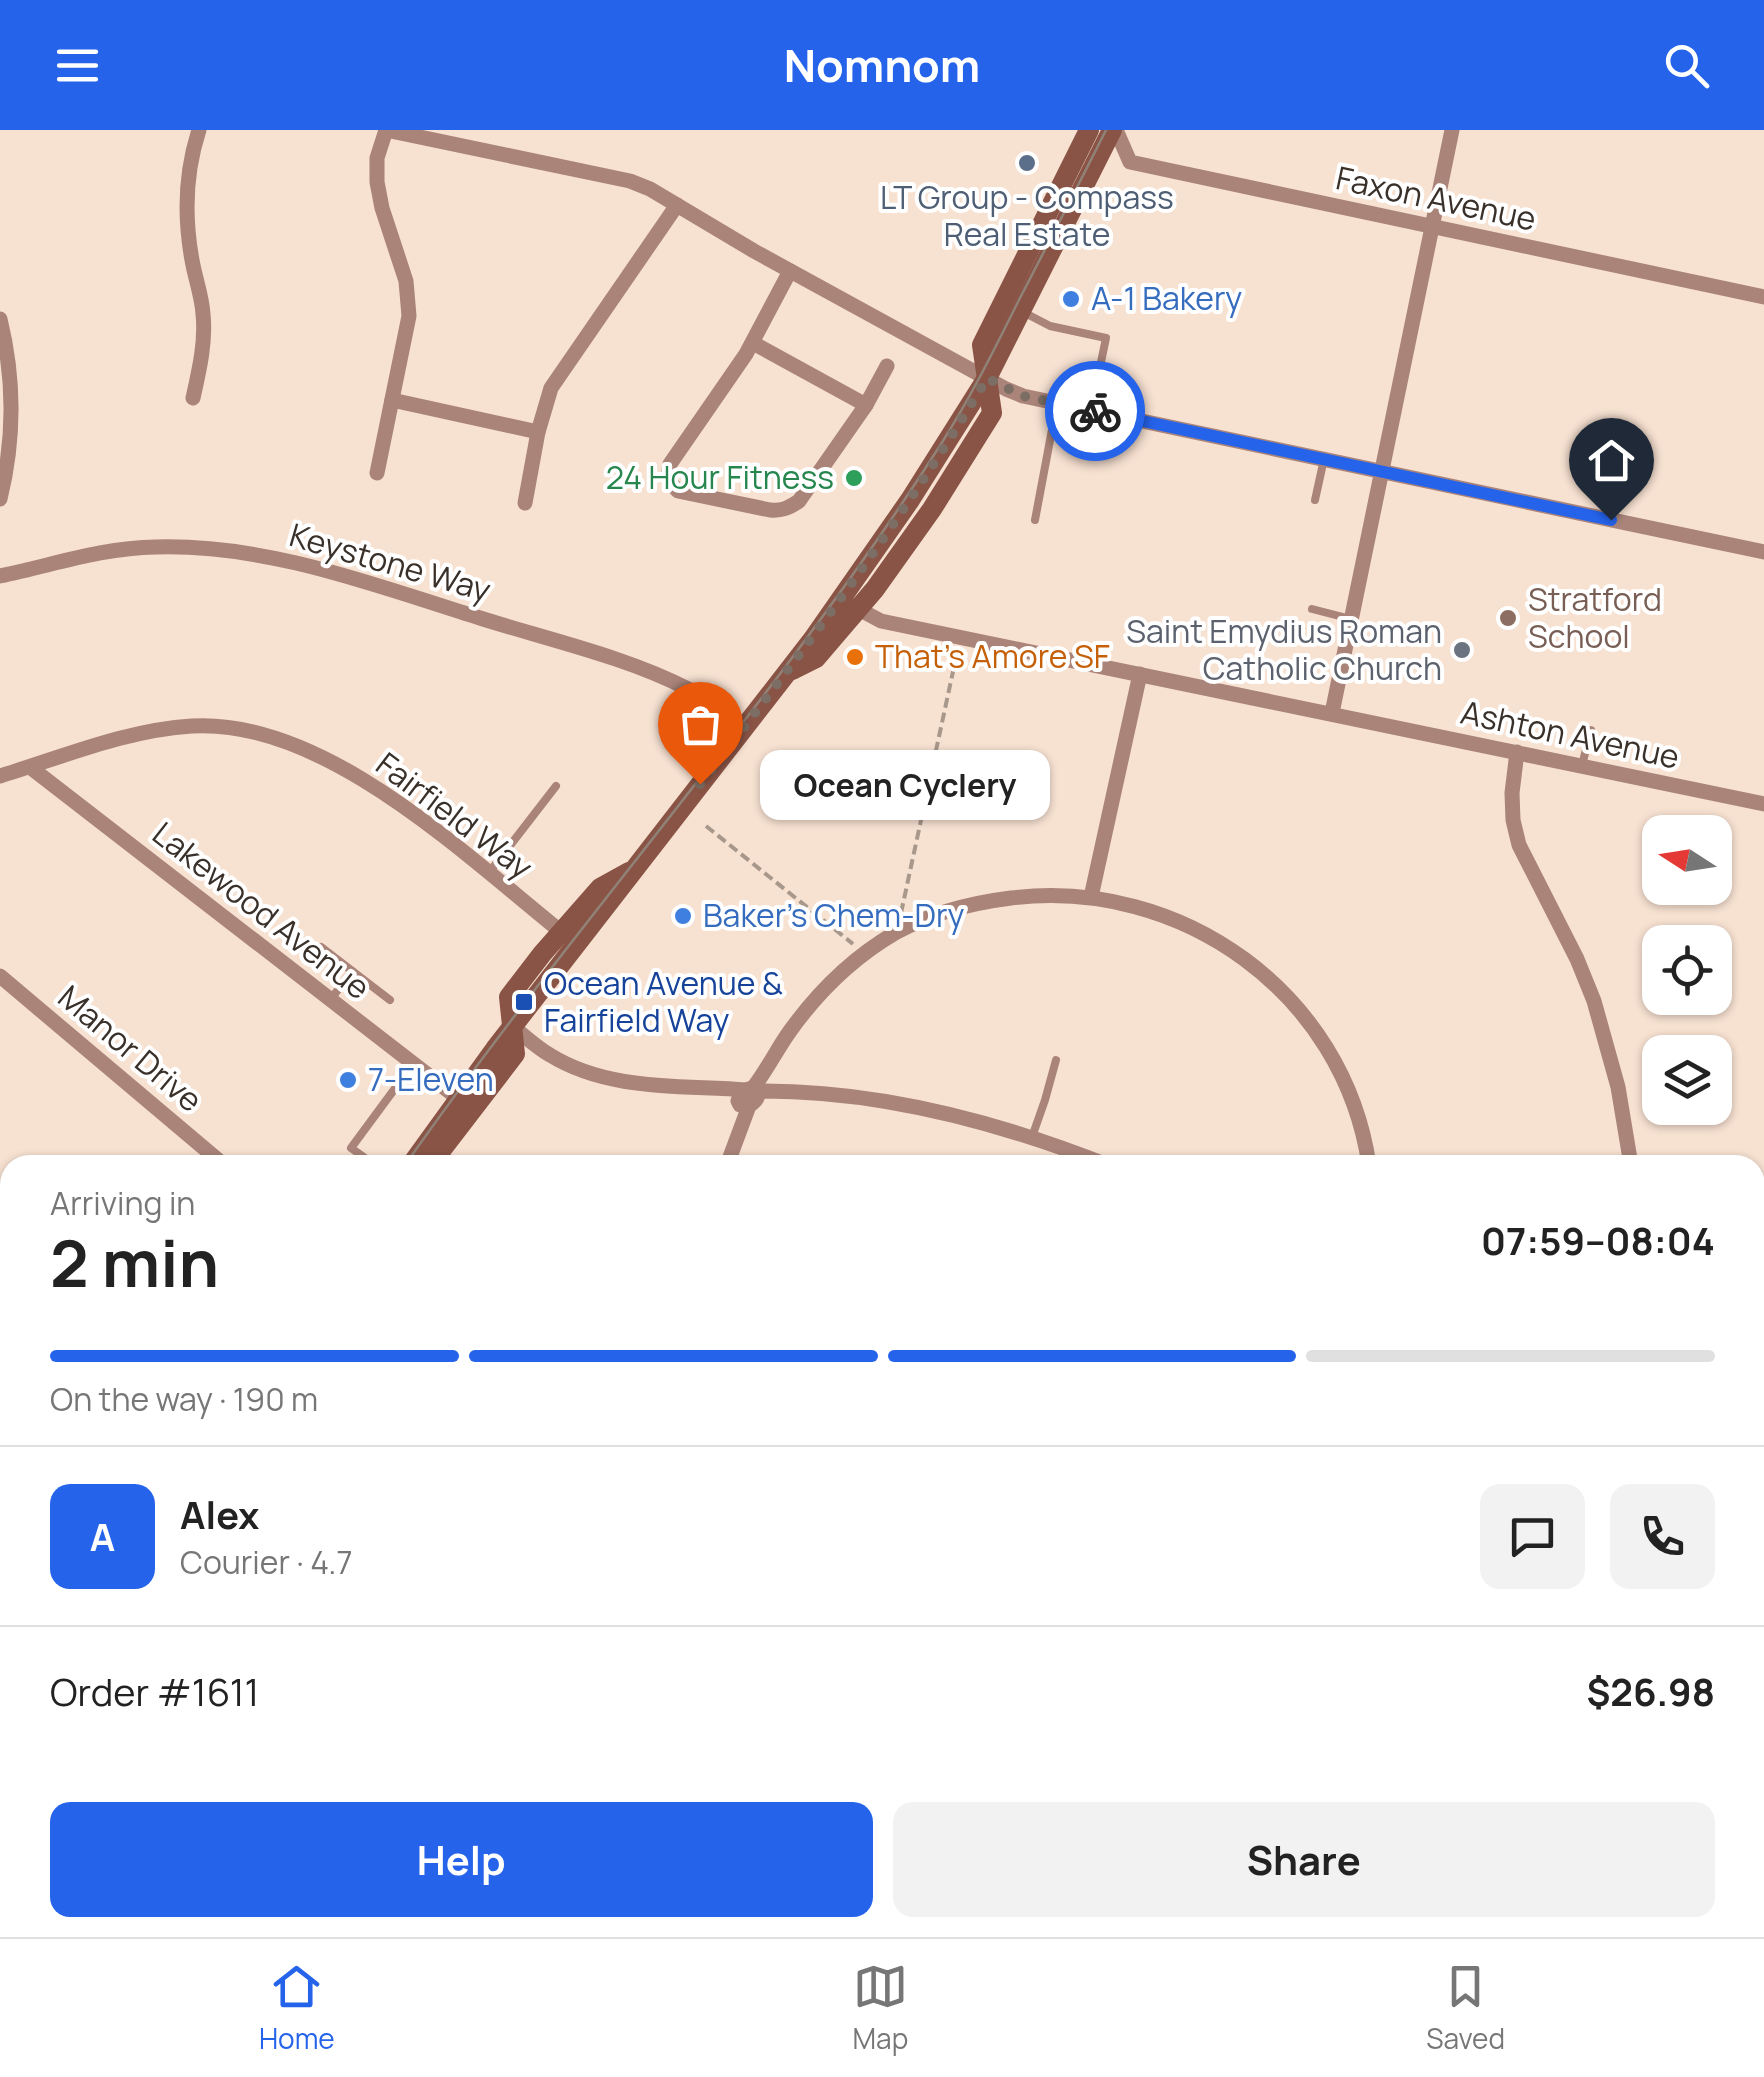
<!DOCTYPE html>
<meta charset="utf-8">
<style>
:root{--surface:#fff;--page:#f2f2f2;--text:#222;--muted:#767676;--line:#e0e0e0;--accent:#2563eb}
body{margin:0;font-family:Manrope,sans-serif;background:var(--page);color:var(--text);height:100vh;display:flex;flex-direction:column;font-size:38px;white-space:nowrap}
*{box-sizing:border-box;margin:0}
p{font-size:32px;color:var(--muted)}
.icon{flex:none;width:55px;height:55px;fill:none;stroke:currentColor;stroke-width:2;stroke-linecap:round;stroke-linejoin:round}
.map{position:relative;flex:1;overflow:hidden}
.panel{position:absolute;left:0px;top:1025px;width:1765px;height:782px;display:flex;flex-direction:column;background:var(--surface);border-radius:30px 30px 0 0;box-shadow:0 2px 8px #0004}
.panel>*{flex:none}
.needle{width:65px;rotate:282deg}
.fabs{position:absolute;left:1642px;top:685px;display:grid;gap:20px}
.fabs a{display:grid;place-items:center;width:90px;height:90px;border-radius:20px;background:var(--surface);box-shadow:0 2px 8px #0004;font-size:50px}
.pin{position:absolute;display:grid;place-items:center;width:85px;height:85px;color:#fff;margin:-102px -42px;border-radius:50% 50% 50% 0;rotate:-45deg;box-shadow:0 0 10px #0007}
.pin .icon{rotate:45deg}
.courier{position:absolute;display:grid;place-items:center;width:100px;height:100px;margin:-50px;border:8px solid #2563eb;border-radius:50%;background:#fff;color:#222;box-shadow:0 2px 12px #0007}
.bubble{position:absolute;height:70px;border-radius:20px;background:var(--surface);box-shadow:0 2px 8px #0004;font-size:32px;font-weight:700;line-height:70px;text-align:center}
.overview em{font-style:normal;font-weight:700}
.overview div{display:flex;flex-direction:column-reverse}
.overview{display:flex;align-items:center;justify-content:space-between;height:170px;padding:0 50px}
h1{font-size:65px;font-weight:700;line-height:75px}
.bar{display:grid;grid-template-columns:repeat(4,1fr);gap:15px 10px;align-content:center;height:120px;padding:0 50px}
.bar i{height:12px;border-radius:8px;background:var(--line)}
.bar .on{background:var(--accent)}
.bar p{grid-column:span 4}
.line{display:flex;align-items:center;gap:25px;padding:0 50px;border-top:2px solid var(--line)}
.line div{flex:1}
.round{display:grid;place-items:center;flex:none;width:105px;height:105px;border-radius:20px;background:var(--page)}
.button{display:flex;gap:20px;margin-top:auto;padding:20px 50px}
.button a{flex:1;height:115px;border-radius:20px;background:var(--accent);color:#fff;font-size:40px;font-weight:700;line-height:115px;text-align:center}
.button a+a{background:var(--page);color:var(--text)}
header{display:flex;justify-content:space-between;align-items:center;height:130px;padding:0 50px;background:var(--accent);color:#fff;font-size:45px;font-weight:700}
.dock{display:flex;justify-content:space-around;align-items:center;height:140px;border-top:2px solid var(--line);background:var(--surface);font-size:28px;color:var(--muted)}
.dock a{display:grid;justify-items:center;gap:5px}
.dock .on{color:var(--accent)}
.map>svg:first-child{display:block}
</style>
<header><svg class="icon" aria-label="menu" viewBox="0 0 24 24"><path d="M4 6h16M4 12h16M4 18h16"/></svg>Nomnom<svg class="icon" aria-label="search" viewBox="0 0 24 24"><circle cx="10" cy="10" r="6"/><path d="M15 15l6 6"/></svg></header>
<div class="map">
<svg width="1764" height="1807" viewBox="0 0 1764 1807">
<rect width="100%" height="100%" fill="#f7e1d1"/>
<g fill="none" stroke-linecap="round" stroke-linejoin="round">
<!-- path -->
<g stroke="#a8988c" stroke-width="4" stroke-dasharray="10 5" stroke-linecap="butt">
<polyline points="706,696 853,814"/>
<polyline points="901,783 957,523"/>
</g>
<!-- service -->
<g stroke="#aa8479" stroke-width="8">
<polyline points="1025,183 1050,196 1106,208 1091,280"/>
<polyline points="1315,370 1324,329"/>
<polyline points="1035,390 1057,273"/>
<polyline points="1312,479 1351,489"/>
<polyline points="1582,635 1591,600"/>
<polyline points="488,744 556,656"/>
<polyline points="321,817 390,870"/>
<polyline points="331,869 352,841"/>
<polyline points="1032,1007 1045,970 1056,930"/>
<polyline points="375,1035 351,1018 413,934"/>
<polyline points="303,1807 305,1798"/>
</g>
<!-- minor -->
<g stroke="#aa8479" stroke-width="15">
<polyline points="386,0 630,51 650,59 754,121 1006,259 1023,266 1764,422"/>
<polyline points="1116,0 1130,32 1764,167"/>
<path d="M790 141 746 224 670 334C667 347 669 352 678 361L770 380C782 381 789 378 799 371L866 275 887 236"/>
<path d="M0 189C15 250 15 308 0 369"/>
<polyline points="753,213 866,275"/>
<path d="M193 268C199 241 206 212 203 184 202 166 195 148 192 130 184 86 185 43 199 0"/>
<polyline points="392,270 538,302"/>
<polyline points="377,343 409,186 406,151 382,78 377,52 377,28 386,0"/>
<polyline points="525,373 538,302 551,258 677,75"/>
<path d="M0 446C54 435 100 418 156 417 269 414 374 455 480 488 546 509 627 527 688 559 708 570 726 584 744 598"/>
<polyline points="851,475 881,491 1764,674"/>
<polyline points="1332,583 1452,0"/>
<polyline points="1517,622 1512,663 1513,690 1519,715 1577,829 1594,871 1618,957 1631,1035"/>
<polyline points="30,637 459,969"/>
<path d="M0 646C63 627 126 600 192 596 327 588 470 730 570 809"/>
<polyline points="1091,767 1140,544"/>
<polyline points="0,846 224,1035"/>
<path d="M513 897C525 906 536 917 550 925 608 961 680 955 746 960"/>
<path d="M753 958C767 940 777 919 790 901 818 862 854 827 895 803 931 783 971 773 1011 768 1181 747 1344 863 1369 1035"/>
<path d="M758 961C759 971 749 978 740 975L738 971C741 963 746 959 753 958L758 961C878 960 996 991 1107 1035"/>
<polyline points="727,1035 749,976"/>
<polyline points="0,1067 10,1078"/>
<polyline points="1755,1218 1764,1222"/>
<polyline points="0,1374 10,1386"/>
<polyline points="1755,1497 1764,1453"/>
<polyline points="0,1663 10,1675"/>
<polyline points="1755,1674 1764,1676"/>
<polyline points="200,1798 201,1807"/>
<polyline points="626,1798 628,1807"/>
<polyline points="948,1798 965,1807"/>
<polyline points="1339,1798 1350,1807"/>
<polyline points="38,1807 38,1798"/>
<polyline points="439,1807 443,1798"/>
<polyline points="1126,1807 1129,1798"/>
<polyline points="1691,1807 1693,1798"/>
</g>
<!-- secondary -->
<g stroke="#895446" stroke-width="20">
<polyline points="792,540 816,528 875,459 932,379 992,283 982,215 1089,0"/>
<polyline points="411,1035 495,919 813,509 910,370 987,248 1112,0"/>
<polyline points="427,1035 433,1031 515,924 509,867 542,824 600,758 629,742"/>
<polyline points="0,1422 10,1416"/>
<polyline points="0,1444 10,1437"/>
</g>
<!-- tram -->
<g stroke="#918277" stroke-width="2.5">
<path d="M405 1035C577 790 780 567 941 314 971 267 995 218 1020 168 1049 112 1078 56 1106 0"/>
<polyline points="0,1416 10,1409"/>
</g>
</g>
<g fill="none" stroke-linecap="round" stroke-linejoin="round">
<!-- done -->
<path stroke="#7c6e64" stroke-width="10" stroke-dasharray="0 18" d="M700 654C802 523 902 391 987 248L1023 266 1095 281"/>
<!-- route -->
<polyline stroke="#2563eb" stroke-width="12" points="1095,281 1611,390"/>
</g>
<!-- markers -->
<circle fill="#5c6f8a" stroke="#fff" stroke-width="4" cx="1027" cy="33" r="10"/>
<g fill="#3f7fe0" stroke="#fff" stroke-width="4">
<circle cx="1071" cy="169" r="10"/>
<circle cx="683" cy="786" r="10"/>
<circle cx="348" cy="950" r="10"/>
</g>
<circle fill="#2e9e5b" stroke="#fff" stroke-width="4" cx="854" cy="348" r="10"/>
<circle fill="#8d6e63" stroke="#fff" stroke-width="4" cx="1508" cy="488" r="10"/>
<circle fill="#6b7280" stroke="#fff" stroke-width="4" cx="1462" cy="520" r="10"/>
<circle fill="#e8710a" stroke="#fff" stroke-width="4" cx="855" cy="527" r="10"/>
<rect fill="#1a4fb4" stroke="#fff" stroke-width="4" x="514" y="862" width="20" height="20" rx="5"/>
<g text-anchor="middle" stroke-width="8" stroke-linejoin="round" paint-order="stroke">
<!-- service labels -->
<g font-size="32" fill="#4e5e75" stroke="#fff">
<text x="1027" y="79">LT Group - Compass<tspan x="1027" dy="37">Real Estate</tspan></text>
</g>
<!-- street labels -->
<g font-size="32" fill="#39302a" stroke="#fff">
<text transform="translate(1436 69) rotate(12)" y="11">Faxon Avenue</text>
<text transform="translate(390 433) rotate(16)" y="11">Keystone Way</text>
<text transform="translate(1570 605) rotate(12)" y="11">Ashton Avenue</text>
<text transform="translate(454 686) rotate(37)" y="11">Fairfield Way</text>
<text transform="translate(261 781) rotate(38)" y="11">Lakewood Avenue</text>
<text transform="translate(130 919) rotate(40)" y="11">Manor Drive</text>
</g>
<!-- shop labels -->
<g font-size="32" fill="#366cbe" stroke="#fff" text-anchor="start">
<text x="1091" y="180">A-1 Bakery</text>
<text x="703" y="797">Baker's Chem-Dry</text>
<text x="368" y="961">7-Eleven</text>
</g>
<!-- leisure labels -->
<g font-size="32" fill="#27864d" stroke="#fff" text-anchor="end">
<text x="834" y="359">24 Hour Fitness</text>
</g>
<!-- education labels -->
<g font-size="32" fill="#785e54" stroke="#fff" text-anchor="start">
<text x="1528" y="481">Stratford<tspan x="1528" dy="37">School</tspan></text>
</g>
<!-- worship labels -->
<g font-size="32" fill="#5b616d" stroke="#fff" text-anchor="end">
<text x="1442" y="513">Saint Emydius Roman<tspan x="1442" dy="37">Catholic Church</tspan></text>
</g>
<!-- food labels -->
<g font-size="32" fill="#c56008" stroke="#fff" text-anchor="start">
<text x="875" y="538">That's Amore SF</text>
</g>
<!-- transit labels -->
<g font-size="32" fill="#164399" stroke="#fff" text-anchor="start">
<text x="544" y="865">Ocean Avenue &amp;<tspan x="544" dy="37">Fairfield Way</tspan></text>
</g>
</g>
</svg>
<div class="fabs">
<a><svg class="needle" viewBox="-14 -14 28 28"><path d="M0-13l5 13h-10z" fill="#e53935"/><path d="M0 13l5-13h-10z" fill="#767676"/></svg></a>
<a><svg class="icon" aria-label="locate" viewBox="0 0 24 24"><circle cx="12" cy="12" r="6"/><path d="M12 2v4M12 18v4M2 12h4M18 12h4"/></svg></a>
<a><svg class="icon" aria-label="layers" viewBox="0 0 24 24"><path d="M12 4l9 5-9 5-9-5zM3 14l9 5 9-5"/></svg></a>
</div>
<div class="pin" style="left:700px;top:654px;background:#ea580c"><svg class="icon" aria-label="bag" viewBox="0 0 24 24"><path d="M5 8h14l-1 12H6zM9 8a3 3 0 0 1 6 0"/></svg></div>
<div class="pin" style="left:1611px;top:390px;background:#1f2937"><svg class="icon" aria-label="home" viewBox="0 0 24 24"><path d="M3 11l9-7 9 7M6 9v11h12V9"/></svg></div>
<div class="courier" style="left:1095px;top:281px"><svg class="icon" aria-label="bike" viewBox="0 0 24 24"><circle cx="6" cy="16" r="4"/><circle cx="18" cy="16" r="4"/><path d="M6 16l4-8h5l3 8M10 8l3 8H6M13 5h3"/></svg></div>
<div class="bubble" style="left:760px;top:620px;width:290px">Ocean Cyclery</div>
<section class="panel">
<div class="overview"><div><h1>2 min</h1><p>Arriving in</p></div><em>07:59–08:04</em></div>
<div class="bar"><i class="on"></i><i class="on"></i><i class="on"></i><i></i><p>On the way · 190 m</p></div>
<div class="line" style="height:180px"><b class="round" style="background:var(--accent);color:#fff">A</b><div><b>Alex</b><p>Courier · 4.7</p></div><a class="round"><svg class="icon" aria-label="chat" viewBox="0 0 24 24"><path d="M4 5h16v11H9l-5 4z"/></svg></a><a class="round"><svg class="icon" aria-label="phone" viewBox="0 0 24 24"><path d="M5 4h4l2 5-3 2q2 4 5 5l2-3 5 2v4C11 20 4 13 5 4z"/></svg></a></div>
<div class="line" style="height:130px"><div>Order #1611</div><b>$26.98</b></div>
<div class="button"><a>Help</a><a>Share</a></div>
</section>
</div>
<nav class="dock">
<a class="on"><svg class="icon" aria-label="home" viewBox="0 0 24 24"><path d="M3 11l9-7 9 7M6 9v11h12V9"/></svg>Home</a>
<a><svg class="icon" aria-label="map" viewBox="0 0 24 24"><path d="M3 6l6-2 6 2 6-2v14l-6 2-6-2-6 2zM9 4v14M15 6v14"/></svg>Map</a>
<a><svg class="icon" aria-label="saved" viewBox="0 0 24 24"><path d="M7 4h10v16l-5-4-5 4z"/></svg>Saved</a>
</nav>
